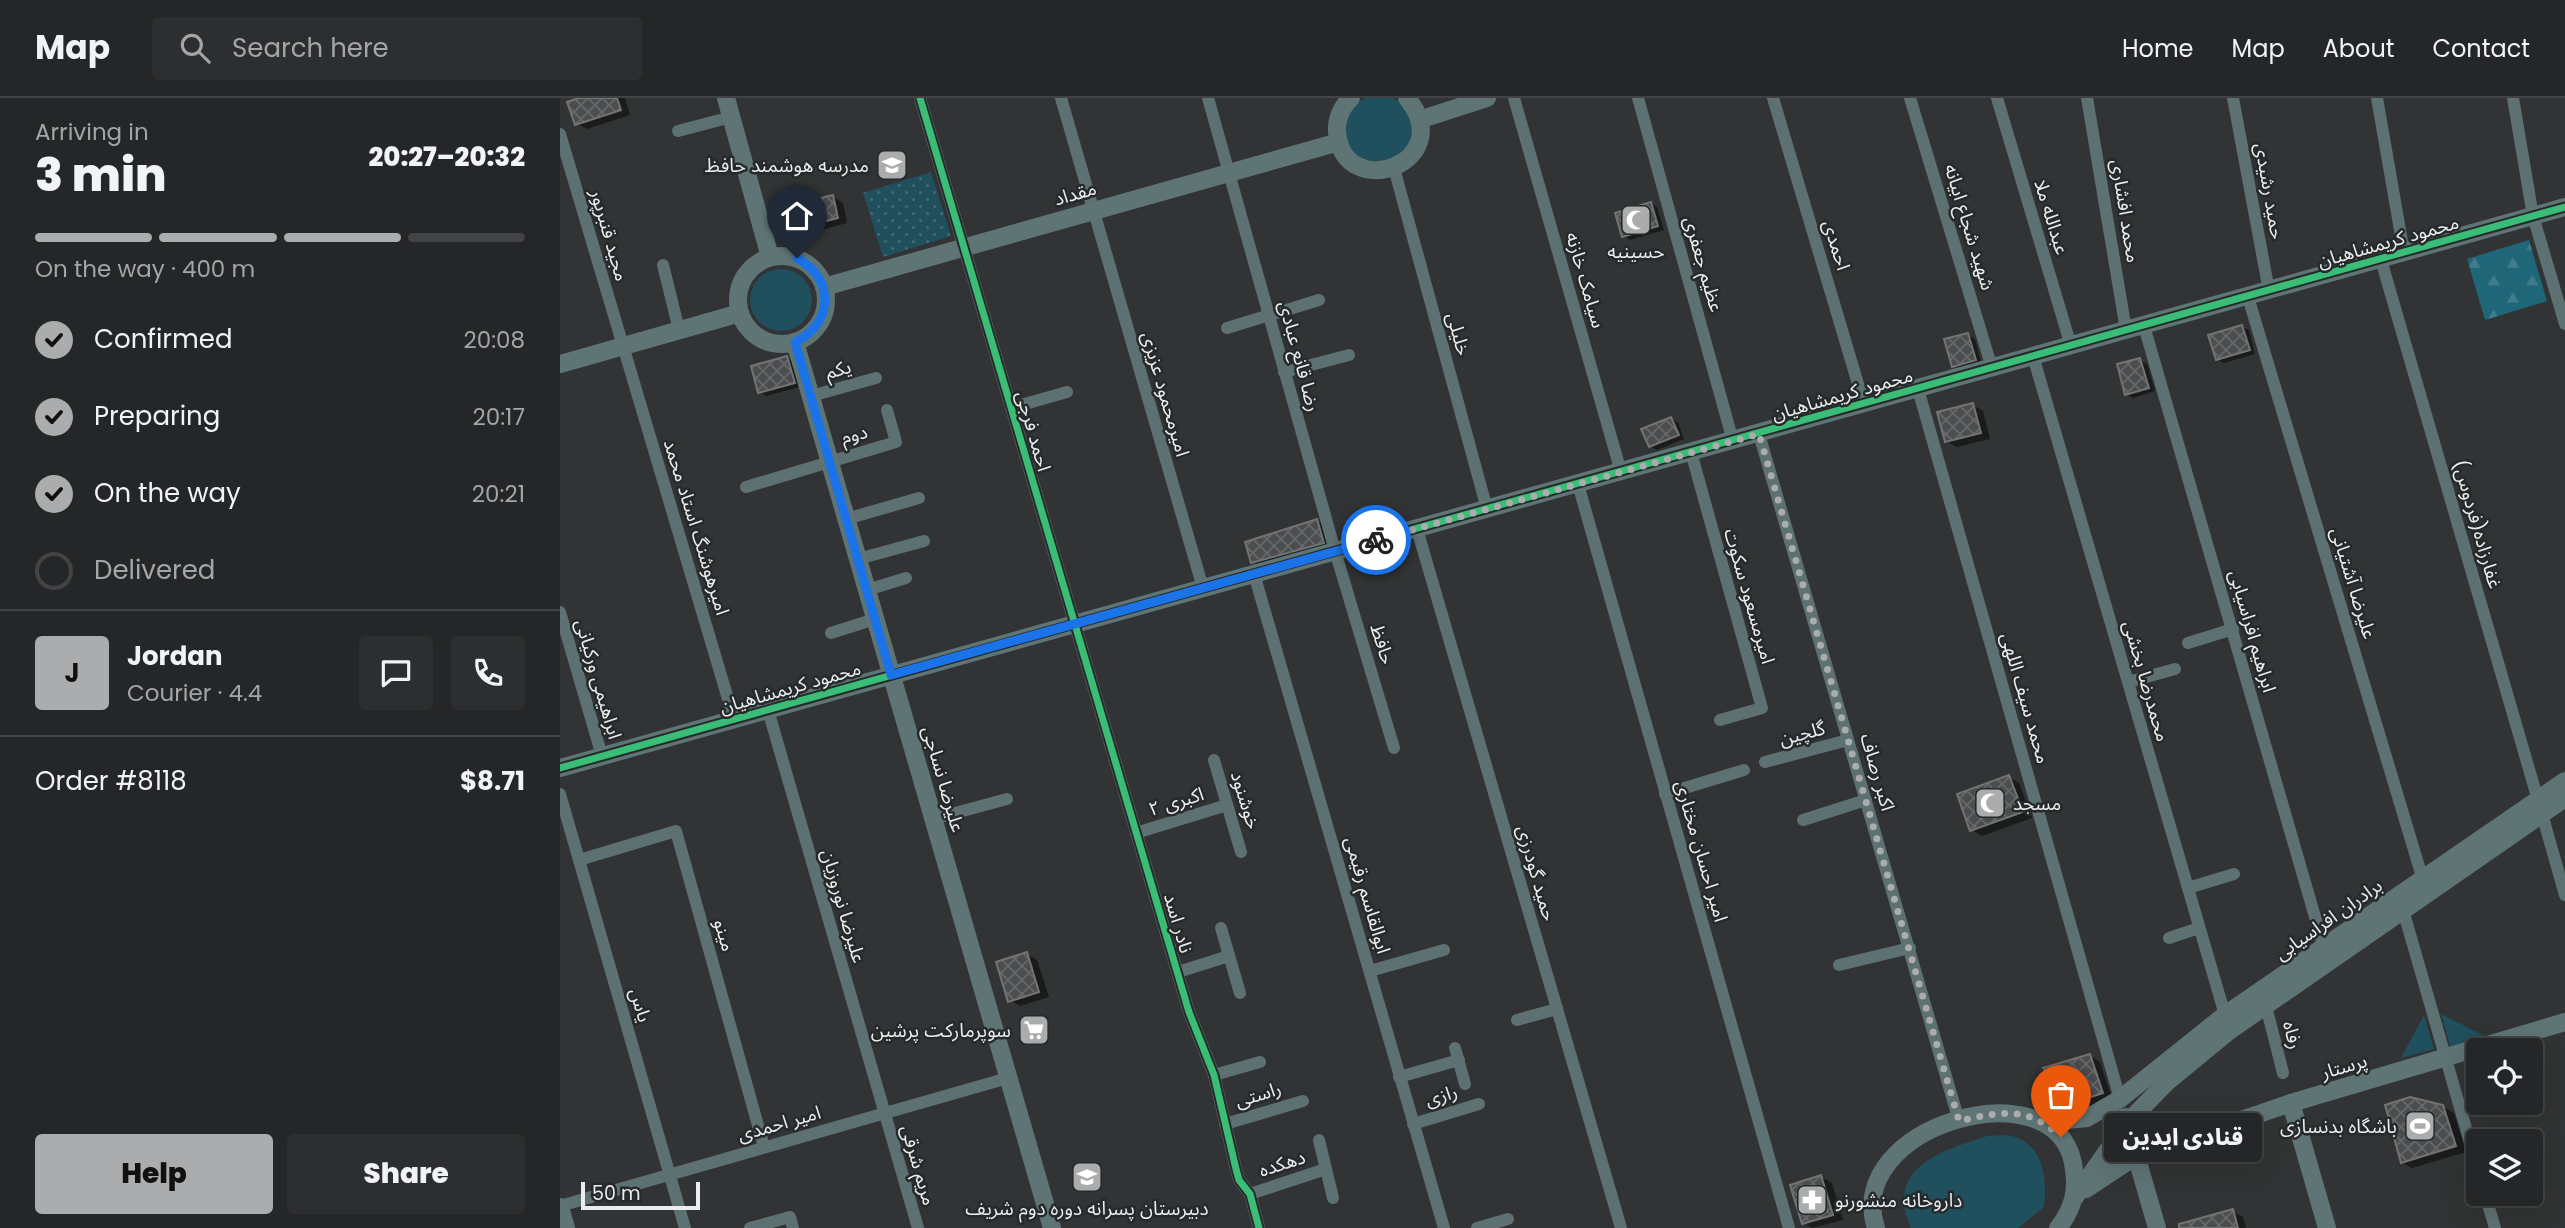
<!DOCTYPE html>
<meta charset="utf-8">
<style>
:root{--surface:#252627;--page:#2d2e2f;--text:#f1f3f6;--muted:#a3a5a7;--line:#424344;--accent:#aaacad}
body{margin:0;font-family:Poppins,"Noto Sans Arabic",sans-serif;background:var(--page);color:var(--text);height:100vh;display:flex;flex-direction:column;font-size:26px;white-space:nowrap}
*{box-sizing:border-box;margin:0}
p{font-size:23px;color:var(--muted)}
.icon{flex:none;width:38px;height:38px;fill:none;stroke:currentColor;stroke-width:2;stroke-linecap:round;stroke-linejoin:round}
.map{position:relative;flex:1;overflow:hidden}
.panel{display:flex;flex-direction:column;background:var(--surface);width:560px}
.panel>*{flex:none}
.buttons{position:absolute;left:1906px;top:940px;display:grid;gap:14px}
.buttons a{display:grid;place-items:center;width:77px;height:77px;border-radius:7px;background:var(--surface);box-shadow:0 7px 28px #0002,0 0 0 2px var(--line);font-size:35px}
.scale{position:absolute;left:21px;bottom:18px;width:119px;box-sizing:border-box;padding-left:7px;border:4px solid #ebedee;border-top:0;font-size:19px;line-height:24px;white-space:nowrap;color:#ebedee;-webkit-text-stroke:5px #262a2b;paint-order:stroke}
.pin{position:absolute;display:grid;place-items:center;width:60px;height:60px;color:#fff;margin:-72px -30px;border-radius:50% 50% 50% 0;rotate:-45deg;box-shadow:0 0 7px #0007}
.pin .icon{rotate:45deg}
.courier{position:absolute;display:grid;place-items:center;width:70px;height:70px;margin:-35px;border:5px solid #1a73e8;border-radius:50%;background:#fff;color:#222;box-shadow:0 2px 9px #0007}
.bubble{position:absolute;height:49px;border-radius:7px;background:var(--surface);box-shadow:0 7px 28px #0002,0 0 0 2px var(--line);font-size:23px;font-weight:800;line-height:49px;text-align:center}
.summary em{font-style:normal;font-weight:800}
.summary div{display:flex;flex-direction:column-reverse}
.summary{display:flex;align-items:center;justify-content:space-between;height:119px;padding:0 35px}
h1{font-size:46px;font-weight:800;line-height:52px}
.bar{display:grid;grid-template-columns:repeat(4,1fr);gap:10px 7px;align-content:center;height:84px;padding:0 35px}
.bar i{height:9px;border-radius:5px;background:var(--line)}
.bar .active{background:var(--accent)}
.bar p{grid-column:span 4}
.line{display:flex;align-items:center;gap:18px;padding:0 35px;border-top:2px solid var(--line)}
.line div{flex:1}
.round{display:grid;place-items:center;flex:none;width:74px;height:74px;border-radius:7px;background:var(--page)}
ol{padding:0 35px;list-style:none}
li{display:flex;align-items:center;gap:21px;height:77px}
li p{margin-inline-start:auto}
li .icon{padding:7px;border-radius:50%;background:var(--accent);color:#111;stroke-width:4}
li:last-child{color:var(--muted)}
li i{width:38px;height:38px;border:4px solid var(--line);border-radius:50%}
.cta{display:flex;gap:14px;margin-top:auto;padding:14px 35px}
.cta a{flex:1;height:80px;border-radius:7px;background:var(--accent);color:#111;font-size:28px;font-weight:800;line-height:80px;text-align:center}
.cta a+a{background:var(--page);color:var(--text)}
header{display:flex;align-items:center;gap:42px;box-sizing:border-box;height:98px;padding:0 35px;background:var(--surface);border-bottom:2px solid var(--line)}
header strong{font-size:33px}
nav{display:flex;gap:38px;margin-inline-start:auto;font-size:24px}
.search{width:490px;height:63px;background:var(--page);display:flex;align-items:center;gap:18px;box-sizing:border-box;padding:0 24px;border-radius:7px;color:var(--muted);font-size:26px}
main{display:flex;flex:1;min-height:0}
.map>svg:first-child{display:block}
</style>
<header>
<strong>Map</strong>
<div class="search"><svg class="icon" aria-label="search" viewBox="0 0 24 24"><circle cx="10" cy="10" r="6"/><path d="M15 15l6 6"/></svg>Search here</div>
<nav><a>Home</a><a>Map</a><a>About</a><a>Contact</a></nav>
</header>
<main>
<section class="panel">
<div class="summary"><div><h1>3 min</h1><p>Arriving in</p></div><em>20:27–20:32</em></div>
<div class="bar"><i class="active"></i><i class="active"></i><i class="active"></i><i></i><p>On the way · 400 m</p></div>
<ol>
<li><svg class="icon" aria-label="check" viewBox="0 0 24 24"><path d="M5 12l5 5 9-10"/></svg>Confirmed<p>20:08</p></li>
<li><svg class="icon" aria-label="check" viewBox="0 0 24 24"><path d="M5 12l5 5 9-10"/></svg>Preparing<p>20:17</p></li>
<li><svg class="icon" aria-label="check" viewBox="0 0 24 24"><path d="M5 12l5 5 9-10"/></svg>On the way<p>20:21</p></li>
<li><i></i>Delivered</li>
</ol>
<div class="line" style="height:126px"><b class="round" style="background:var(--accent);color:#111">J</b><div><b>Jordan</b><p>Courier · 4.4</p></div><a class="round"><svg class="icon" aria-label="chat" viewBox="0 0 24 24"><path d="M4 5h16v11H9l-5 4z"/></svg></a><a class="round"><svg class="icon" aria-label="phone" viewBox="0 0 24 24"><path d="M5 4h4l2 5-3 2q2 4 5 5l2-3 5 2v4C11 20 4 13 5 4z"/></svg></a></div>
<div class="line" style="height:91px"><div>Order #8118</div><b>$8.71</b></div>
<div class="cta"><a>Help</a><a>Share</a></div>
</section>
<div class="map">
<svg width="2005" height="1130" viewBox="0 0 2005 1130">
<defs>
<pattern id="forest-firs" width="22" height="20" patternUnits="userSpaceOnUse" patternTransform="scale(1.75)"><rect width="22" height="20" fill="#206679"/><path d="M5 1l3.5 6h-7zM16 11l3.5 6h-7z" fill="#417c8c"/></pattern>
<pattern id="park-dots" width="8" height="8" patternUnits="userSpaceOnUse" patternTransform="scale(1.75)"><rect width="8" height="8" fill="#204f5e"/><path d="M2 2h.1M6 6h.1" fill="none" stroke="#416975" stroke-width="1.8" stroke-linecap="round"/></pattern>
<pattern id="building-cross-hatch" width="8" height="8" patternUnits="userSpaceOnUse" patternTransform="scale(1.75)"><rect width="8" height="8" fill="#4c4d4e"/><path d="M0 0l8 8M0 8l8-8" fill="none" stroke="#666768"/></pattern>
</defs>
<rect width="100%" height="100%" fill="#313334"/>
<!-- grass -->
<g fill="#204f5e">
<circle cx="819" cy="31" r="34"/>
<circle cx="221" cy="202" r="31"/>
<polygon points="1881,916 1929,940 1891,951"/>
<polygon points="1864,917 1874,951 1841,960"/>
<path d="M1427 1038C1435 1038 1447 1036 1455 1039 1485 1049 1487 1083 1484 1109L1458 1130H1351C1324 1070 1381 1053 1427 1038Z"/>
</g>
<!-- forest -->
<polygon fill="url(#forest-firs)" points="1969,142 1987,203 1925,222 1907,161"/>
<!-- park -->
<polygon fill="url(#park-dots)" points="371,74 391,138 323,159 303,95"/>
<!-- shadow -->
<g fill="#0007">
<polygon points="25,0 65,0 70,17 27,31 16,25"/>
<polygon points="273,99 283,105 287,125 239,138 228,132"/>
<polygon points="1091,106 1097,109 1104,132 1070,142 1063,138"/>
<polygon points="1682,229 1689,232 1695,256 1664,265 1657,261"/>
<polygon points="1408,237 1415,241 1421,265 1400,271 1393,268"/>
<polygon points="227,260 233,264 240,289 206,298 200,294"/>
<polygon points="1580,262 1587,266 1595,293 1573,300 1566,296"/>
<polygon points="1413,307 1423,313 1430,341 1397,349 1386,343"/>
<polygon points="1111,321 1118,324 1124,341 1097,352 1090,348"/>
<polygon points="757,423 772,432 778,453 708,472 693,464"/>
<polygon points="1449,679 1459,685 1472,720 1422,738 1412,732"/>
<polygon points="467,856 477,862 489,899 460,908 450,902"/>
<polygon points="1530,958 1540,964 1552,1001 1530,1008 1519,1002"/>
<polygon points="1883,1009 1894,1015 1906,1054 1852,1070 1842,1064"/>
<polygon points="1261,1079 1272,1085 1283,1122 1252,1130 1244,1125"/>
<polygon points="1672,1113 1683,1119 1686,1130 1618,1130"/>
</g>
<!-- building -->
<g fill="url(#building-cross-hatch)" stroke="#727374" stroke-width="2">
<polygon points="19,0 57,0 61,12 15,27 7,4"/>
<polygon points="273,97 278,120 227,133 220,110"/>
<polygon points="1091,104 1098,128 1062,139 1055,115"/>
<polygon points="1682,227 1690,252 1656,262 1648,237"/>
<polygon points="1408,235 1416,262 1392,269 1384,241"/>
<polygon points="227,258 235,285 198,295 191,268"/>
<polygon points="1580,260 1589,290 1565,297 1557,266"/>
<polygon points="1413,305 1421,335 1385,344 1377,314"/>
<polygon points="1111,319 1119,337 1089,349 1081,331"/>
<polygon points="757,421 764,445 691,465 685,444"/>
<polygon points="1449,677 1463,714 1410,733 1397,696"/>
<polygon points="467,854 479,894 448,904 436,864"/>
<polygon points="1530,956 1543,995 1518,1003 1483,970"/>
<polygon points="1850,999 1883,1007 1896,1048 1841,1065 1825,1007"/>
<polygon points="1261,1077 1273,1117 1242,1126 1230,1087"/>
<polygon points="1673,1111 1678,1130 1619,1130 1619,1126"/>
</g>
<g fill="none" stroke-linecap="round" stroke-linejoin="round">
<!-- street -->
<g stroke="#5e7172" stroke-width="12">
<polyline points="360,0 629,914 654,977 676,1071 679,1082 690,1096 699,1130"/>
<polyline points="501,0 643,490"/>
<polyline points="648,0 775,453 834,650"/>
<polyline points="954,0 1061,374"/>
<polyline points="1078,0 1173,343"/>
<polyline points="1213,0 1304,306"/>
<polyline points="1350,0 1432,270"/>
<polyline points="1437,0 1511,248"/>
<polyline points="1527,0 1566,232"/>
<polyline points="1673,0 1709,193"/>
<polyline points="1817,0 1844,155"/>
<polyline points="1953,0 1973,118 2005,226"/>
<polyline points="118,33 171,19"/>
<polyline points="0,36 174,621"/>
<polyline points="834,70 927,411"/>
<polyline points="1821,162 1978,702"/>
<polyline points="103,167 119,232"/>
<polyline points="1688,199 1863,782"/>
<polyline points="1584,228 1764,850"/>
<polyline points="667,230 759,202"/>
<polyline points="1473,258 1665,917"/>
<polyline points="724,274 789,257"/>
<polyline points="1358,291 1560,1001"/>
<polyline points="251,298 316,280"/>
<polyline points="451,310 507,294"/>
<polyline points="1199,336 1399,1023"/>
<polyline points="1131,354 1202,610 1160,622"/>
<polyline points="1018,386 1229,1130"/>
<polyline points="186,389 336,344 327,312"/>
<polyline points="286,421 359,400"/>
<polyline points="857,431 1061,1130"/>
<polyline points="298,461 364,443"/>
<polyline points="694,476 884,1130"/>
<polyline points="307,492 346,480"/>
<polyline points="0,514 42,658"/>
<polyline points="271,535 315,521"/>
<polyline points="1628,545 1673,531"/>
<polyline points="1568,584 1615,571"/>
<polyline points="208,612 358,1130"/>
<polyline points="654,662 681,754"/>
<polyline points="1205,664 1288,642"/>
<polyline points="0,696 125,1130"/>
<polyline points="1105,696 1184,672"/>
<polyline points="1982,716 2005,797"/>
<polyline points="373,721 447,701"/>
<polyline points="1243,722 1306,702"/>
<polyline points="576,735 667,707"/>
<polyline points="19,762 116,733 204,1049"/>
<polyline points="1628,790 1674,776"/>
<polyline points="1843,812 1918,1072"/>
<polyline points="661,830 680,895"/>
<polyline points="1609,840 1639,830"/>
<polyline points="1279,867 1350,850"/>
<polyline points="810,873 884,852"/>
<polyline points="618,874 669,858"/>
<polyline points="1706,908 1723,975"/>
<polyline points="957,922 997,911"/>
<polyline points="895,950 905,986"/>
<polyline points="654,977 700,964"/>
<polyline points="839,979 899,962"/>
<polyline points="665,1026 743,1003"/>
<polyline points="853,1026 919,1006"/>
<polyline points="759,1042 773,1100"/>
<polyline points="690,1096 766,1071"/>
<polyline points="1925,1096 1935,1130"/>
<polyline points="0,1108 448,980"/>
<polyline points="190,1130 230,1119 233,1130"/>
<polyline points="917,1130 948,1121"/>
</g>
<!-- secondary -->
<g stroke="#5f7475" stroke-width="18">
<polyline points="166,0 210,159"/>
<path d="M791 0C782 8 776 21 777 34 784 107 900 64 847 0"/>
<polyline points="859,22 927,0"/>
<circle cx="222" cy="202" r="44"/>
<polyline points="264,189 779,44"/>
<polyline points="235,244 492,1130"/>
<polyline points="0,266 180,215"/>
<polyline points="0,670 2005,109"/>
<polyline points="1731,1005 1767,1130"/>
<polyline points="1565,1019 1597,1130"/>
<polyline points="1485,1024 1527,1020 1560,1001 1665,917 2005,683"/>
<polyline points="1526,1091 1576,1058 1731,1005 2005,924"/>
<polyline points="1515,1099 1567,1025 1607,984 1669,933 2005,700"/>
<polyline points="0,1109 6,1130"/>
<path d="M1316 1130C1282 1028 1494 967 1513 1065 1518 1091 1514 1110 1498 1130"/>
</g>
<!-- cycleway casing -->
<g stroke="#262a2b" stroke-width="11">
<g id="cycleway">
<polyline points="360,0 629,914 654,977 676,1071 679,1082 690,1096 699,1130"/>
<polyline points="0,670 2005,109"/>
</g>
</g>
<!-- cycleway -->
<use href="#cycleway" stroke="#3abd76" stroke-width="7"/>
</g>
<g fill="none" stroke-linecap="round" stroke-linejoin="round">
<!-- done -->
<path stroke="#aaacad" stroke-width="7" stroke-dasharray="0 12.6" d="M816 442 1199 336 1399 1023C1440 1014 1468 1007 1501 1039"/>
<!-- route -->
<path stroke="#1a73e8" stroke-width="9" d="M237 160C275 181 274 225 235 244L331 577 816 442"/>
</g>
<!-- icons -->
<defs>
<g id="school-square" transform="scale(1.575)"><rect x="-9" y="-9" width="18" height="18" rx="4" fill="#aaacad" stroke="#262a2b"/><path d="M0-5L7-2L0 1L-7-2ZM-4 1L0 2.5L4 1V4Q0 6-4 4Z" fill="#fff"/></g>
<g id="mosque-square" transform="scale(1.575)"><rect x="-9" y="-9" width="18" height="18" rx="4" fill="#aaacad" stroke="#262a2b"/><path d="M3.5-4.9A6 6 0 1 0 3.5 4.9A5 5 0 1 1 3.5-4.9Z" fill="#fff"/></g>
<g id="supermarket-square" transform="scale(1.575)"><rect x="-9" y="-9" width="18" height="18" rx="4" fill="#aaacad" stroke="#262a2b"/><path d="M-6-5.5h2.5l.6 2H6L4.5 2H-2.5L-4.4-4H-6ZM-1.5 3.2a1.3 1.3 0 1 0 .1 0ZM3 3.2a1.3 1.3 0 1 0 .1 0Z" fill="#fff"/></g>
<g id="stadium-square" transform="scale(1.575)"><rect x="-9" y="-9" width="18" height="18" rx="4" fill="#aaacad" stroke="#262a2b"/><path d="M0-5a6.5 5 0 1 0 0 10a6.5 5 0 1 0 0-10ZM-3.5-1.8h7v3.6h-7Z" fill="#fff"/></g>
<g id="pharmacy-square" transform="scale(1.575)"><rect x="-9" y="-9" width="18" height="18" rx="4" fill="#aaacad" stroke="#262a2b"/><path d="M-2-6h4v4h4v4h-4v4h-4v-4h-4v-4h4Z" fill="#fff"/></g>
</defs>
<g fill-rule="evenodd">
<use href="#school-square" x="332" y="67"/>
<use href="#mosque-square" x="1076" y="122"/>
<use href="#mosque-square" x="1430" y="705"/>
<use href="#supermarket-square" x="474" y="932"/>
<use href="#stadium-square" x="1860" y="1028"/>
<use href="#school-square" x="527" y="1079"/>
<use href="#pharmacy-square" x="1252" y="1102"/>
</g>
<g text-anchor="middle" stroke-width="5" stroke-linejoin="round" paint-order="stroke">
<!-- poi labels -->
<g font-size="19" fill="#ebedee" stroke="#262a2b" text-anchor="end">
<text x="309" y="74">مدرسه هوشمند حافظ</text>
<text x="1076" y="160" text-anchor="middle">حسینیه</text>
<text x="1453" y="712" text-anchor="start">مسجد</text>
<text x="451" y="939">سوپرمارکت پرشین</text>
<text x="1837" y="1035">باشگاه بدنسازی</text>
<text x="1275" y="1109" text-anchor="start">داروخانه منشورنو</text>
<text x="527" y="1117" text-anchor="middle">دبیرستان پسرانه دوره دوم شریف</text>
</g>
<!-- street labels -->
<g font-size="19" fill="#ebedee" stroke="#262a2b">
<text transform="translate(1710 93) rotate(80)" y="7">حمید رشیدی</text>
<text transform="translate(515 95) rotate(-16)" y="7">مقداد</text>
<text transform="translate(1566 113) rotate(81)" y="7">محمد افشاری</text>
<text transform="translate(1492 119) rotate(73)" y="7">عبدالله ملا</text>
<text transform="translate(1410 129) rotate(73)" y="7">شهید شجاع ابیانه</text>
<text transform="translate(50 137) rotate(74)" y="7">مجید قنبرپور</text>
<text transform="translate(1828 143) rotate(-16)" y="7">محمود کریمشاهیان</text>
<text transform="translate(1277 147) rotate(73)" y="7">احمدی</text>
<text transform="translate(1144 166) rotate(74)" y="7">عظیم جعفری</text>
<text transform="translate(1026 182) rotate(74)" y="7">سیامک خازنه</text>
<text transform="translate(899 236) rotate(75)" y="7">خلیلی</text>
<text transform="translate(740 258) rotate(75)" y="7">رضا قانع عبادی</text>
<text transform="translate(278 271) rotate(-16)" y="7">یکم</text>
<text transform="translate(606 296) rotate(74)" y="7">امیرمحمود عزیزی</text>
<text transform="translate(1282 296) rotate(-16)" y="7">محمود کریمشاهیان</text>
<text transform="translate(474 333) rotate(74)" y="7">احمد فرجی</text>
<text transform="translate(294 336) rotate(-15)" y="7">دوم</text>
<text transform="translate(1918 426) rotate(74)" y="7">غفارزاده(فردوس)</text>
<text transform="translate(137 429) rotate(73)" y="7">امیرهوشنگ استاد محمد</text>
<text transform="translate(1794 485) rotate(73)" y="7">علیرضا آشتیانی</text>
<text transform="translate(1190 498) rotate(74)" y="7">امیرمسعود سکوت</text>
<text transform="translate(1693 533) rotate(74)" y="7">ابراهیم افراسیابی</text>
<text transform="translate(823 546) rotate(73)" y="7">حافظ</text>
<text transform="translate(39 581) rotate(74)" y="7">ابراهیمی ورکیانی</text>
<text transform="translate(1587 583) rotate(74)" y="7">محمدرضا بخشی</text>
<text transform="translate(230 589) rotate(-16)" y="7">محمود کریمشاهیان</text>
<text transform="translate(1466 600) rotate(74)" y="7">محمد سیف اللهی</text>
<text transform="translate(1242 635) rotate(-15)" y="7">گلچین</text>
<text transform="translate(1318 674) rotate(74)" y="7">اکبر رصاف</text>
<text transform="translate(384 681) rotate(74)" y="7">علیرضا نساجی</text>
<text transform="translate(686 702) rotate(73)" y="7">خوشنود</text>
<text transform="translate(616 703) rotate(-17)" y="7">اکبری ۲</text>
<text transform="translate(1142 753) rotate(74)" y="7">امیر احسان مختاری</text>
<text transform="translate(977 775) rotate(74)" y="7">حمید گودرزی</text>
<text transform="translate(808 797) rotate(74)" y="7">ابوالقاسم رقیمی</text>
<text transform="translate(284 808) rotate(74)" y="7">علیرضا نوروزیان</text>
<text transform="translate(1768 821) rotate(-35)" y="7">برادران افراسیابی</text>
<text transform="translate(619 825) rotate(74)" y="7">نادر اسد</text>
<text transform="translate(165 837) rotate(74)" y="7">مینو</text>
<text transform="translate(81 907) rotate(74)" y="7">یاس</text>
<text transform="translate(1733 937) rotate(76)" y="7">رفاه</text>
<text transform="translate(1784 968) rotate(-16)" y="7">پرستار</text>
<text transform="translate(698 996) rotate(-17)" y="7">راستی</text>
<text transform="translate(881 997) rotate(-17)" y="7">رازی</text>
<text transform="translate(219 1025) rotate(-16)" y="7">امیر احمدی</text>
<text transform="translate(722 1065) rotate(-18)" y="7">دهکده</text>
<text transform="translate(359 1067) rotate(74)" y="7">مریم شرقی</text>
</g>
</g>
</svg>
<div class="buttons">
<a><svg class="icon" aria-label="locate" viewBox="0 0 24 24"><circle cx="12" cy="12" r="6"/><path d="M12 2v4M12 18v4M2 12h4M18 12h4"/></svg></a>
<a><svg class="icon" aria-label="layers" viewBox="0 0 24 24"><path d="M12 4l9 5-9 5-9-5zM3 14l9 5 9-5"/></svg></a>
</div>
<div class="scale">50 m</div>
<div class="pin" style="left:1501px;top:1039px;background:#ea580c"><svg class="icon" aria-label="bag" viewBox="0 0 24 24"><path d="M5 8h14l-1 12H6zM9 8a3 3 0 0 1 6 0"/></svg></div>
<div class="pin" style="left:237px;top:160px;background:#1f2937"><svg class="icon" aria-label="home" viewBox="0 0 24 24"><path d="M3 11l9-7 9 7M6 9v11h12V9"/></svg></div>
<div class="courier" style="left:816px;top:442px"><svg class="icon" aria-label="bike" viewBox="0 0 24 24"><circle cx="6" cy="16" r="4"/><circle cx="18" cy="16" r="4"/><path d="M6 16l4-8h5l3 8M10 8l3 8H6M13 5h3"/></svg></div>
<div class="bubble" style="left:1544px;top:1015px;width:158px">قنادی ایدین</div>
</div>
</main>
